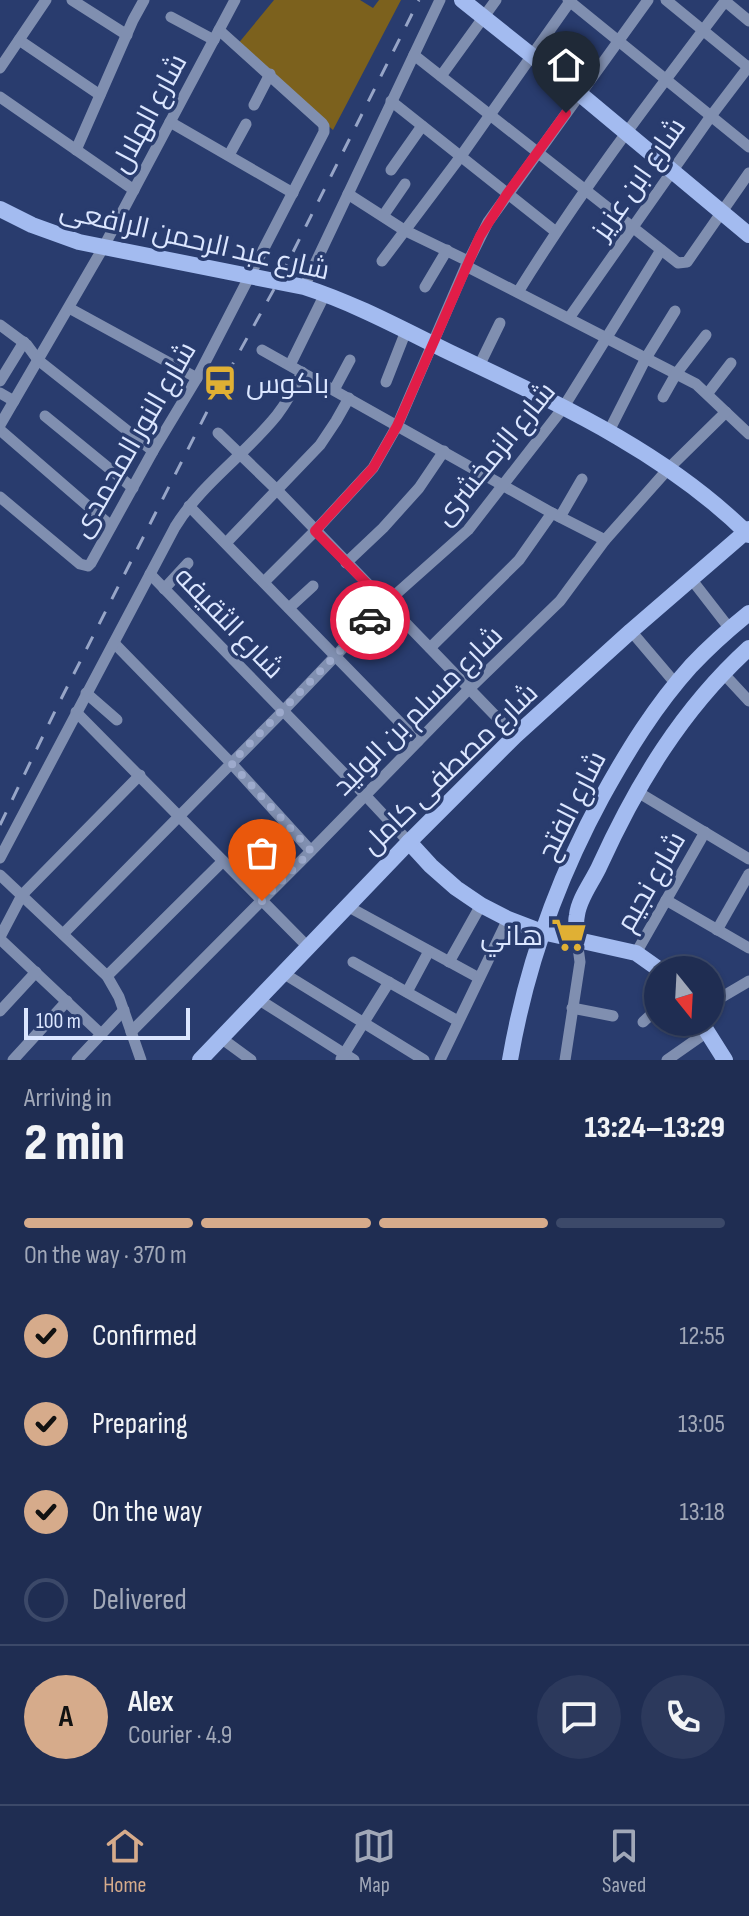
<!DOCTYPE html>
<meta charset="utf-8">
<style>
:root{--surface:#1f2d52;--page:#2c395c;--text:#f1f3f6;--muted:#a1a8b8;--line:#3c4969;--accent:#d6ab8b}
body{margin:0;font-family:"Sofia Sans Condensed",Cairo,sans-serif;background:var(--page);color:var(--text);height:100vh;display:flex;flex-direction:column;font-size:30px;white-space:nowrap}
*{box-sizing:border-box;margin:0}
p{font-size:26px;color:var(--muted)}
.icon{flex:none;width:44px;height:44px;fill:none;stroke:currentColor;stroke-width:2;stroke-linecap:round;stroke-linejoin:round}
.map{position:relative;height:1060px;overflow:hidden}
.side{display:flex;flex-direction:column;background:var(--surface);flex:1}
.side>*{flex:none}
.needle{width:52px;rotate:162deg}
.buttons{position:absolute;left:644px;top:956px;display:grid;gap:16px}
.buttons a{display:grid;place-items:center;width:80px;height:80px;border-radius:50%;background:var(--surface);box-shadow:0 2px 6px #0004,0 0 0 2px var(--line);font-size:40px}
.scale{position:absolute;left:24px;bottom:20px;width:166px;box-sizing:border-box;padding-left:8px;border:4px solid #dbe6ff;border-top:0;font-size:22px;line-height:28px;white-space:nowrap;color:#dbe6ff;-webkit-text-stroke:6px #293c6e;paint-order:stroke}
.pin{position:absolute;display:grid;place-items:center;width:68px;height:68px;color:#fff;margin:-82px -34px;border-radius:50% 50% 50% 0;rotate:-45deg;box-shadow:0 0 8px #0007}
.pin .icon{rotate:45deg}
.courier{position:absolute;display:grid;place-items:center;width:80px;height:80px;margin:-40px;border:6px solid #e11d48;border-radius:50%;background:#fff;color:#222;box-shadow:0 2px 10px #0007}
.summary em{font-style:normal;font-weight:800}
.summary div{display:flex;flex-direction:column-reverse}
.summary{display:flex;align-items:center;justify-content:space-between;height:136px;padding:0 24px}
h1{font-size:52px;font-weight:800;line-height:60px}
.bar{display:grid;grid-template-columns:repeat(4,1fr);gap:12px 8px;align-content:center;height:96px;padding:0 24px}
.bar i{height:10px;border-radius:6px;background:var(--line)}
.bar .current{background:var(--accent)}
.bar p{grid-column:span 4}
.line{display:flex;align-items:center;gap:20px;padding:0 24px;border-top:2px solid var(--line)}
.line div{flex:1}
.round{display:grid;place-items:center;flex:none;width:84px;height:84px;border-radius:42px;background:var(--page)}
ol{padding:0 24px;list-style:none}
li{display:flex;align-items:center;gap:24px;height:88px}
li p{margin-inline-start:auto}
li .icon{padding:8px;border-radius:50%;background:var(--accent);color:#111;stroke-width:4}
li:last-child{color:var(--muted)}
li i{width:44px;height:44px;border:4px solid var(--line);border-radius:50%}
.menu{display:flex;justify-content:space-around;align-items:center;height:112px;border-top:2px solid var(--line);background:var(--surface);font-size:22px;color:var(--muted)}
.menu a{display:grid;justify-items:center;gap:4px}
.menu .current{color:var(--accent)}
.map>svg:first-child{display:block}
</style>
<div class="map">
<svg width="749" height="1060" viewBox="0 0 749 1060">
<rect width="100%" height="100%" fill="#293c6e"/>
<!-- green -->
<polygon fill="#7c611d" points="274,0 360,0 373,8 379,0 401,0 333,130 237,45"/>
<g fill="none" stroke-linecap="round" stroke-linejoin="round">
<!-- street -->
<g stroke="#808fb0" stroke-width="11">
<polyline points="72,0 127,35"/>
<polyline points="568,0 749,147"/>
<polyline points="666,0 749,68"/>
<polyline points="725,1 749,21"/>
<polyline points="171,17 214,40"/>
<polyline points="19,40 100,95"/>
<polyline points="414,55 678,263 687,262 749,173"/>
<polyline points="0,68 46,0"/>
<polyline points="441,76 496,0"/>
<polyline points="0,97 134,190"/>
<polyline points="391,101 556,232"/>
<polyline points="254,105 270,74"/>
<polyline points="170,122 293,193"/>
<polyline points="76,150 133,20 144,0"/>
<polyline points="229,155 246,124"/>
<polyline points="391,170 422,126"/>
<polyline points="348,194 404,230 468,261"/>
<polyline points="383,216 405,184"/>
<polyline points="382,261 461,156 571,0"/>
<polyline points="466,266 696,384 749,434"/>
<polyline points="304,287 440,0"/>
<polyline points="425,287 447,250"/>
<path d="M518 292C581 190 654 95 726 0"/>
<polyline points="69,308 197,378"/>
<polyline points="569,318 711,116 749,66"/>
<polyline points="0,325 27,345 38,360 153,451"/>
<polyline points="262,350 552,513 605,540"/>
<polyline points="290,365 325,294"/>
<polyline points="479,366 500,323"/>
<polyline points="0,381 24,342"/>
<polyline points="386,382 406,331"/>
<polyline points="334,390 350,360"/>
<polyline points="0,393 14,401"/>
<polyline points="708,393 731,363"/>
<polyline points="663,397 676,374 706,335"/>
<polyline points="45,416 133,488"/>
<polyline points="0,425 103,248 235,0"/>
<polyline points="0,430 111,526"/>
<polyline points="609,431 646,358 675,311"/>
<polyline points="218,433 277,490 515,736"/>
<polyline points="0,497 80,564 88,566 91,563 153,451 197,378 324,132 324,126 322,123 219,30"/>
<polyline points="189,506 418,741"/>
<polyline points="560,517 582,479"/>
<polyline points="226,543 320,445 336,421 349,398"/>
<polyline points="346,563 383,528 419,488 444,451"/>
<polyline points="150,574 365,795 409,842"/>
<polyline points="692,580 730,629"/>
<polyline points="264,582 315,531 373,468 397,426 466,266 488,222 648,0"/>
<polyline points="164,589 188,563"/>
<polyline points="289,608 313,586"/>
<polyline points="631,631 676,684"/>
<polyline points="114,643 231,763 311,851"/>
<polyline points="430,648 519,560 552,513"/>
<polyline points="723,673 749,701"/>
<polyline points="86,693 117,720"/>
<polyline points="76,712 308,947"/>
<polyline points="636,791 749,859"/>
<path d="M0 858 175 527C202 483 245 455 277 415 287 402 295 387 302 372"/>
<polyline points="0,875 107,976 119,997 141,1060"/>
<polyline points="666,900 749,948"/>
<polyline points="347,906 479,978"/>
<polyline points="717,930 749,874"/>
<polyline points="63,934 283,711 386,603 468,530 563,408 661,250"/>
<polyline points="0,937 22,895 140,775"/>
<polyline points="0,939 101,1034"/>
<polyline points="636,953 705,832"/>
<polyline points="353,962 458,1021"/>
<polyline points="449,962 481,905"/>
<polyline points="283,973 424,1060"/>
<polyline points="107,976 223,861"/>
<polyline points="407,992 429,951"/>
<polyline points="258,999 354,1060"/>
<polyline points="710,1004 749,981"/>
<polyline points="572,1008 613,1016"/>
<polyline points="0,1011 36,972"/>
<polyline points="643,1022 658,1008"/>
<polyline points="131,1032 311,851 469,689 560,601 605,540 669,468 726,412"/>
<polyline points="221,1038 251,1060"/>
<polyline points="341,1059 389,982"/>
<polyline points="13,1060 67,1001"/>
<polyline points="77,1060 124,1010"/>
<polyline points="440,1060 508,919"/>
<polyline points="565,1060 580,962 577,940"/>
<polyline points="667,1060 707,1032"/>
</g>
<!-- secondary -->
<g stroke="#a3bbf0" stroke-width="16">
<polyline points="462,0 580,94 749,235"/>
<path d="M0 209 32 225 79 242 304 287C354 303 402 329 449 352 556 403 663 450 749 535"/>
<polyline points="409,842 431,866 456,888 481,905 508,919 542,932 636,953 660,970"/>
<path d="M577 940C577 932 575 923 577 915 579 898 593 881 600 865 637 784 682 709 749 648"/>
<polyline points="701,1022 725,1060"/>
<polyline points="200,1060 409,842 515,736 631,631 749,529"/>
<path d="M510 1060C526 967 557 880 602 797 628 750 655 706 691 666 709 647 729 629 749 613"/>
</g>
<!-- rail -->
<polyline stroke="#97a5c7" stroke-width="3" stroke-dasharray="14 14" stroke-linecap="butt" points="0,825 57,707 215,396 278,282 419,0"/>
</g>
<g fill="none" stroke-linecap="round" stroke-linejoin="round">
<!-- done -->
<polyline stroke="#9daacc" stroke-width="8" stroke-dasharray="0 14.4" points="262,901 311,851 231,763 370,620"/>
<!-- route -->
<polyline stroke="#e11d48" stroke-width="10" points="370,620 386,603 315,531 373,468 397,426 480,236 507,194 566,113"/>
</g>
<!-- icons -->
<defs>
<g id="station-bare" transform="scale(2.76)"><path d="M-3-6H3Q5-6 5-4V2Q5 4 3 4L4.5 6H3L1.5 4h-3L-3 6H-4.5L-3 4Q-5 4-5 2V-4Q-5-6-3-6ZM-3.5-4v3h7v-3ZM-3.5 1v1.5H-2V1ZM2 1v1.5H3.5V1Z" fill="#e0b034" stroke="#293c6e" stroke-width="2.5" paint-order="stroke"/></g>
<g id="supermarket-bare" transform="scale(2.76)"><path d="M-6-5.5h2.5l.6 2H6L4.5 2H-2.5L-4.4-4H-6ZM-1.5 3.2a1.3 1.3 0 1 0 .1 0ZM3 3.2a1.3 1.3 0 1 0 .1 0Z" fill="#e0b034" stroke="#293c6e" stroke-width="2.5" paint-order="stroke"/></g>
</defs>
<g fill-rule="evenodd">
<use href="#station-bare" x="220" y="383"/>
<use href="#supermarket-bare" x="569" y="935"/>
</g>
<g text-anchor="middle" stroke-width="7" stroke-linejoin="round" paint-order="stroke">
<!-- street labels -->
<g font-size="28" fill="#dbe6ff" stroke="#293c6e">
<text transform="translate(148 113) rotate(-62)" y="10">شارع الهلال</text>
<text transform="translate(638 178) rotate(-55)" y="10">شارع ابن عزيز</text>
<text transform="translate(195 239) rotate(13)" y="10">شارع عبد الرحمن الرافعى</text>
<text transform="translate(133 439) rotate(-60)" y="10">شارع النور المحمدى</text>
<text transform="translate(494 453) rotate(-51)" y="10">شارع الزمخشرى</text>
<text transform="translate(230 622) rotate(46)" y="10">شارع الثقيفه</text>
<text transform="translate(417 710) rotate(-45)" y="10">شارع مسلم بن الوليد</text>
<text transform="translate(449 768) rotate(-44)" y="10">شارع مصطفى كامل</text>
<text transform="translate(571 805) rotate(-63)" y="10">شارع الفتح</text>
<text transform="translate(650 881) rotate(-60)" y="10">شارع نجيم</text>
</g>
<!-- poi labels -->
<g font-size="28" fill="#dbe6ff" stroke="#293c6e" text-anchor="start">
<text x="246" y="393">باكوس</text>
<text x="543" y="945" text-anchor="end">هاني</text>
</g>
</g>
</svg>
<div class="buttons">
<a><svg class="needle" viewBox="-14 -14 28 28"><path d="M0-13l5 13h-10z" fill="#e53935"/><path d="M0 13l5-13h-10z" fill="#a1a8b8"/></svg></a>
</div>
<div class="scale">100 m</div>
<div class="pin" style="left:262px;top:901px;background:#ea580c"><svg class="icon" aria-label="bag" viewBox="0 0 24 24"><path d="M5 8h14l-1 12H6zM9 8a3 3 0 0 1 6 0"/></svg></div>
<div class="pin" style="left:566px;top:113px;background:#1f2937"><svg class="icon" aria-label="home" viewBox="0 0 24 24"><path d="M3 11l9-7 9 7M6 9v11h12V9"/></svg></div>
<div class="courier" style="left:370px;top:620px"><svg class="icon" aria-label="car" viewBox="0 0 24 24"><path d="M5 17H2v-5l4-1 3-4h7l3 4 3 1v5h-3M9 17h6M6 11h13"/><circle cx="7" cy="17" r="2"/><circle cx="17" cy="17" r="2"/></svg></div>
</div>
<section class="side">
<div class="summary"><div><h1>2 min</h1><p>Arriving in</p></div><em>13:24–13:29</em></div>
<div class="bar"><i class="current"></i><i class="current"></i><i class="current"></i><i></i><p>On the way · 370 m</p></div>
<ol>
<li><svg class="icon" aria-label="check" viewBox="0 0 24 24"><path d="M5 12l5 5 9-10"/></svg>Confirmed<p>12:55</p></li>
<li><svg class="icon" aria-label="check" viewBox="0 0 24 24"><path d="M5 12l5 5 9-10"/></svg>Preparing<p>13:05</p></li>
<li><svg class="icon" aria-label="check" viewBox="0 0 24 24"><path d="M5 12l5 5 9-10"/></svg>On the way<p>13:18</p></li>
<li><i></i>Delivered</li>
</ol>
<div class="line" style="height:144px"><b class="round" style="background:var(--accent);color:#111">A</b><div><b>Alex</b><p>Courier · 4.9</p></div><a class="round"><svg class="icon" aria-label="chat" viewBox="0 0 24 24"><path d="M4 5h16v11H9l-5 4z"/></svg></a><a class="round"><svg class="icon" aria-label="phone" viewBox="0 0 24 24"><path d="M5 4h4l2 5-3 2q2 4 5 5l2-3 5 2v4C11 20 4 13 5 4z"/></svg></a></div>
</section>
<nav class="menu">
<a class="current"><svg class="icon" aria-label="home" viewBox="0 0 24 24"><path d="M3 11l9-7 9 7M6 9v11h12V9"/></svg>Home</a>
<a><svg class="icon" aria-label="map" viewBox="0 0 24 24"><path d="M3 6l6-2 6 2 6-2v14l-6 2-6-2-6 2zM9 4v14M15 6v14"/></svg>Map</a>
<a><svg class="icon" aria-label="saved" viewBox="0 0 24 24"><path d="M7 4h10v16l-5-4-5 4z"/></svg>Saved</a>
</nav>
